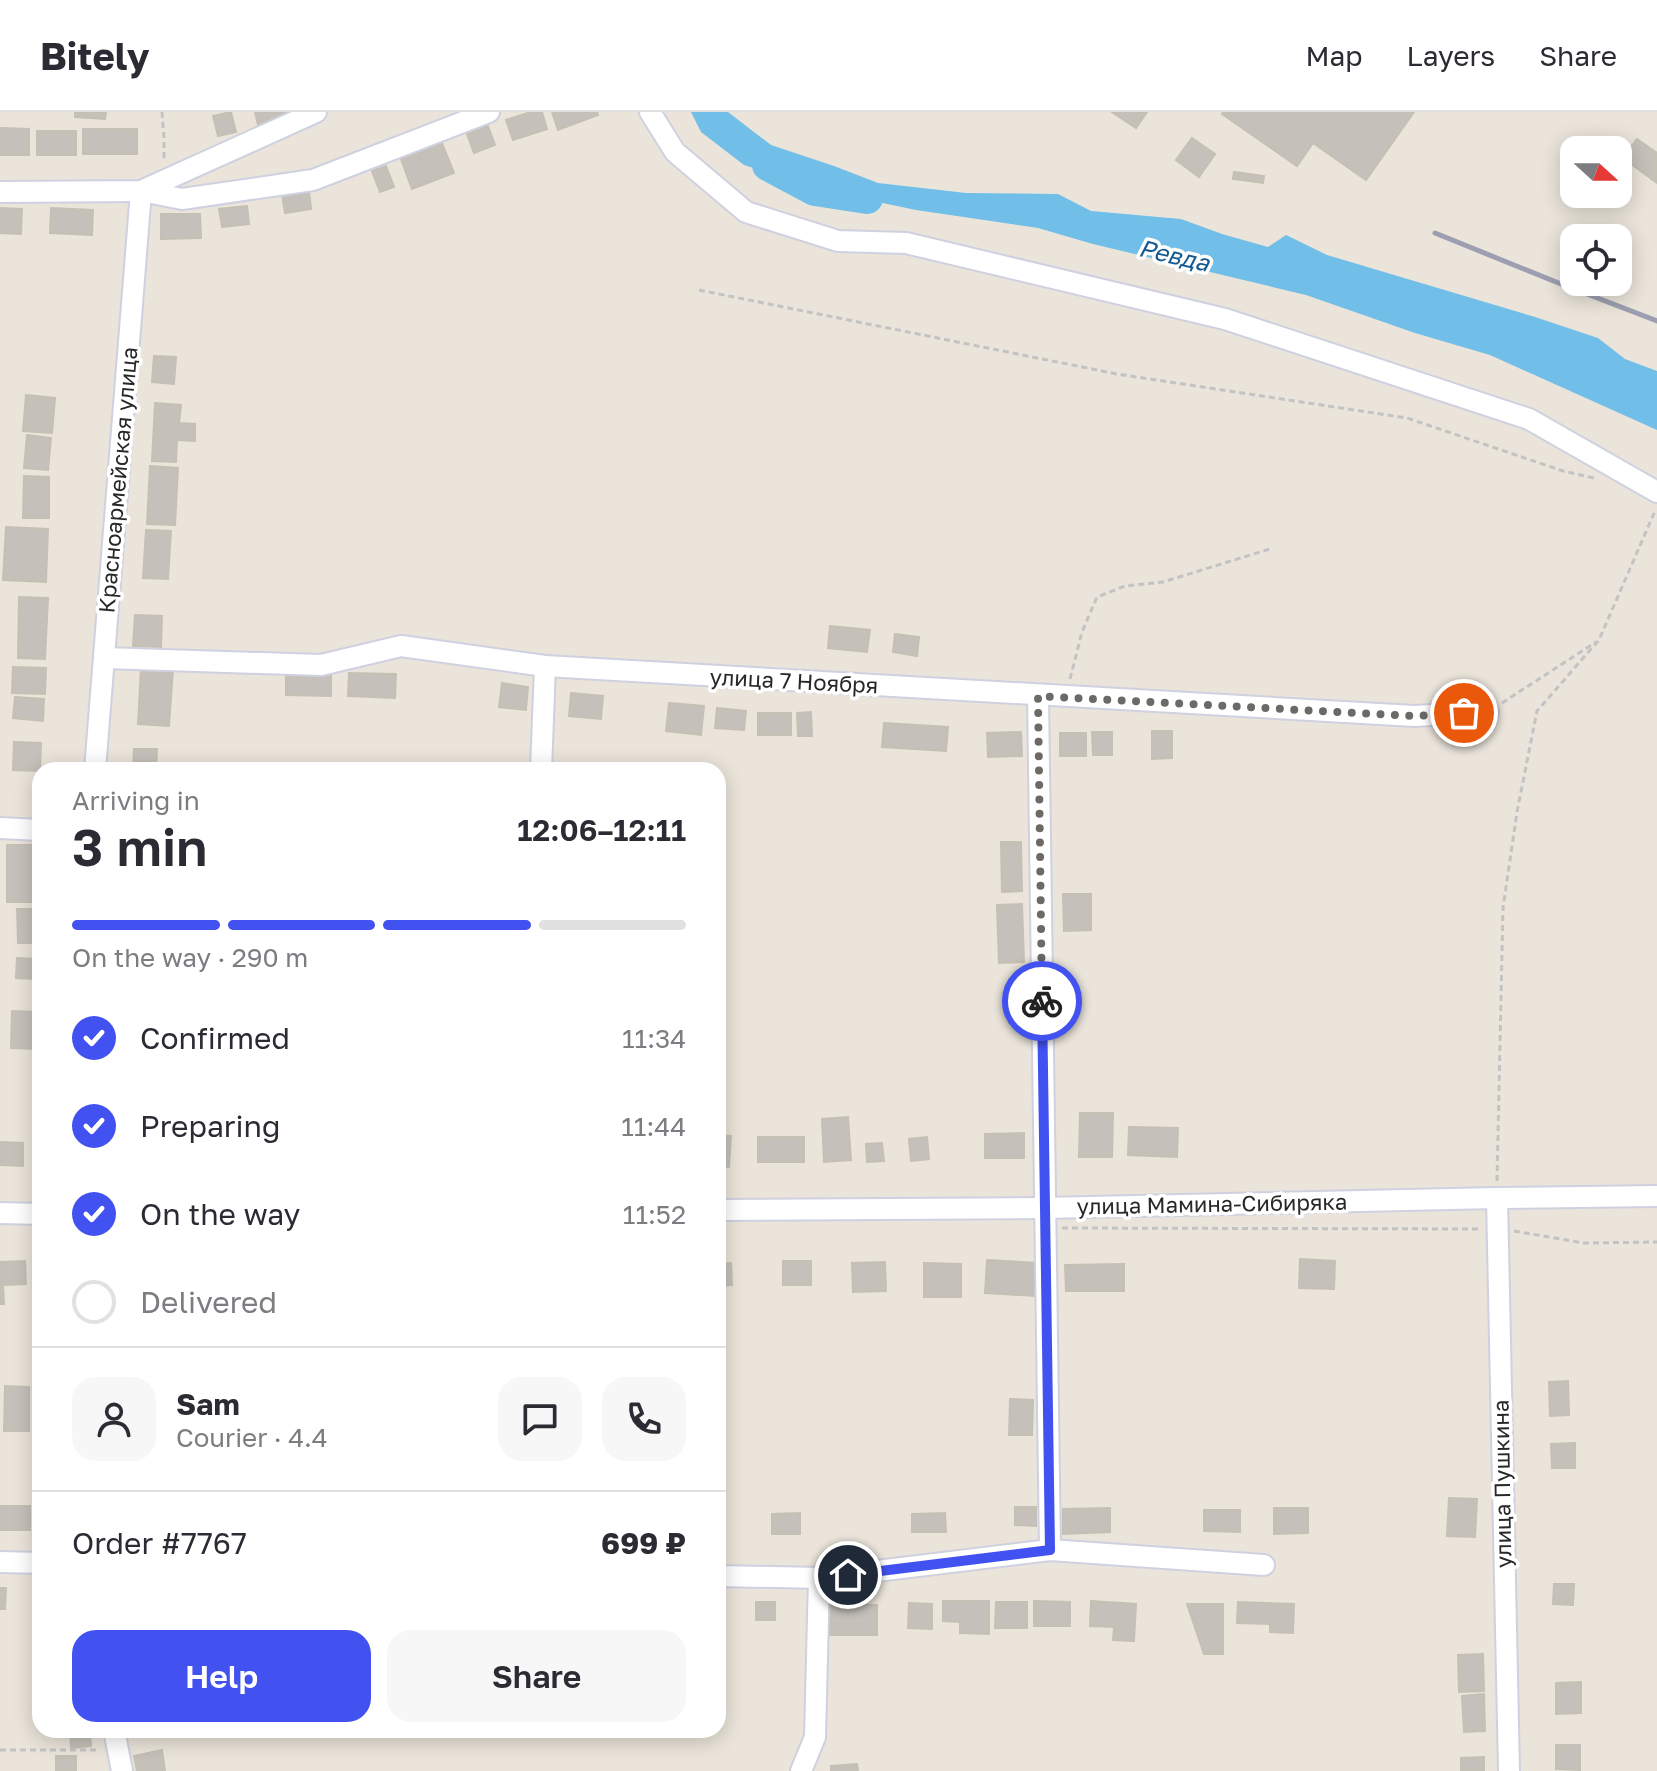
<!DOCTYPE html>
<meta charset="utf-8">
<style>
:root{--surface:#fff;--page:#f7f7f7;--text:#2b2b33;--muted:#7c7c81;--line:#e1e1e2;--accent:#4152f0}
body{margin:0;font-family:"Golos Text",sans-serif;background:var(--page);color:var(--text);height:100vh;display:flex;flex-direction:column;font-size:30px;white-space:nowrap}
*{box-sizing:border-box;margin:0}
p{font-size:26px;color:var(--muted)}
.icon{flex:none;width:44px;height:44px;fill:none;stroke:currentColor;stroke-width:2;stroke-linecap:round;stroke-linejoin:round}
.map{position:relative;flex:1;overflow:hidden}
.drawer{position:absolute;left:32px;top:650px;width:694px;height:976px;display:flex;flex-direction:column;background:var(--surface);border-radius:24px;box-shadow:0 4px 20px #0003}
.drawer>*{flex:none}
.needle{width:52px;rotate:111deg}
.tools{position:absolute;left:1560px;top:24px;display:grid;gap:16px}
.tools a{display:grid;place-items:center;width:72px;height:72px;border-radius:16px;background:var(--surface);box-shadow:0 4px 20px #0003;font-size:40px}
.pin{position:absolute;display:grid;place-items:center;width:68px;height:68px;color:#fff;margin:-34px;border:4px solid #fff;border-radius:50%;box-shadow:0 2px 8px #0007}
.courier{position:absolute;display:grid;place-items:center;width:80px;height:80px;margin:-40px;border:6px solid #4152f0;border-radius:50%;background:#fff;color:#222;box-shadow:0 2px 10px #0007}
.summary em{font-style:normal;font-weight:600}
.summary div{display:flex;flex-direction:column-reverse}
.summary{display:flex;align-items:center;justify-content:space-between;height:136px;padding:0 40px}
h1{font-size:52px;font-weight:600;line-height:60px}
.bar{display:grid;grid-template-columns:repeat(4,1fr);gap:12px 8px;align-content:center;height:96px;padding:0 40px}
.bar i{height:10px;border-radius:6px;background:var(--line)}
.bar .selected{background:var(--accent)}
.bar p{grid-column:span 4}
.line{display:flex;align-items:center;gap:20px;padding:0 40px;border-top:2px solid var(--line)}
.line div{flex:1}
.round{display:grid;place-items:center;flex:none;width:84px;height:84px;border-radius:24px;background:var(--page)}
ol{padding:0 40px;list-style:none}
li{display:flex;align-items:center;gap:24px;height:88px}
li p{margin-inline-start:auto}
li .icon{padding:8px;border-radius:50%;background:var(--accent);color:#fff;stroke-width:4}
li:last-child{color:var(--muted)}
li i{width:44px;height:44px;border:4px solid var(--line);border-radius:50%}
.action{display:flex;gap:16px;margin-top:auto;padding:16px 40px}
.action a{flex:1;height:92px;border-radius:24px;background:var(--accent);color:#fff;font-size:32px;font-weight:600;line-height:92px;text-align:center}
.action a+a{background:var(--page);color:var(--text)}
header{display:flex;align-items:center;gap:48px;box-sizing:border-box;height:112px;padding:0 40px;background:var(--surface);border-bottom:2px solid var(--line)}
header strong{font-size:38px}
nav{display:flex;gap:44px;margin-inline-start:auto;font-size:28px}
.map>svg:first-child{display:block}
</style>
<header>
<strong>Bitely</strong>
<nav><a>Map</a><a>Layers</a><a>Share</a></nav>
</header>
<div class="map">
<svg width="1657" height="1659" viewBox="0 0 1657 1659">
<rect width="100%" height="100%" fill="#eae4da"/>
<!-- water -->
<polygon fill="#71bee8" points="691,0 728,0 771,33 834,54 878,71 966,81 1058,82 1091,99 1181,107 1222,122 1268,135 1286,123 1327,143 1535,205 1598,226 1625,247 1657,259 1657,318 1490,243 1415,221 1306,183 1093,132 1038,116 916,98 825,79 744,53 701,20"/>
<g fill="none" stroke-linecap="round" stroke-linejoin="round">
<!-- river -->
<polyline stroke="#71bee8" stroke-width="32" points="768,53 815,78 867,86"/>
</g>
<!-- building -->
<g fill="#c5c1ba" stroke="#c5c0b4" stroke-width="2">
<polygon points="75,0 106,0 105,7 75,5"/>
<polygon points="231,0 236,20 218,24 213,4"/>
<polygon points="255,0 288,0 289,3 258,13"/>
<polygon points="531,0 542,0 547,17 513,28 506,8"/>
<polygon points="552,0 597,0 598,3 558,18"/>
<polygon points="1112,0 1147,0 1136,16"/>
<polygon points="1223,0 1414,0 1366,68 1313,31 1297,54 1222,2"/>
<polygon points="488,14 495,33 474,41 467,22"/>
<polygon points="0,16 29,17 29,43 0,43"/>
<rect x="83" y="17" width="54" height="25"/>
<rect x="37" y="19" width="39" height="24"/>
<polygon points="1192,26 1215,42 1199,65 1176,48"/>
<polygon points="1637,27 1657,41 1657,71 1623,46"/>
<polygon points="442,31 454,61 412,77 401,47"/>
<polygon points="386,54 394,75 380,80 372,59"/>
<polygon points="1234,60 1264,64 1263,71 1233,67"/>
<polygon points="309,78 311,97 285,101 282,82"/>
<polygon points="247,94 249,112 222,115 219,97"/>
<polygon points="0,96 22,97 21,122 0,121"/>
<polygon points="51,96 93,98 92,123 50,121"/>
<polygon points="161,102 200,102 201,126 161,127"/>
<polygon points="154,244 176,245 174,272 152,270"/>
<polygon points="26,283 55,286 52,321 23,319"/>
<polygon points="155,291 181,293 179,311 195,312 195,329 177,328 176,350 152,349"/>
<polygon points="27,323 51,326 48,358 24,356"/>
<polygon points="150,354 178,356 175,413 147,412"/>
<polygon points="24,364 49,365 49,406 23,406"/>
<polygon points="6,415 48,417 46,470 3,468"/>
<polygon points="146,418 171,419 168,467 143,466"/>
<polygon points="19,485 48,486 45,547 18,546"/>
<polygon points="135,503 162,504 161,535 133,534"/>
<polygon points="830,514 870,518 867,540 828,536"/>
<polygon points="895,522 919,525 917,544 893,540"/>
<polygon points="13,555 46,556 45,582 12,581"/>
<polygon points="141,555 173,557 169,614 138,612"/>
<polygon points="286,559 331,560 331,584 286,583"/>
<polygon points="349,561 396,562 395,586 348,584"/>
<polygon points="502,571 528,575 526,598 499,595"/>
<polygon points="571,581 603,584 601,607 569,604"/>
<polygon points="15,585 44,587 43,609 13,606"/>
<polygon points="669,591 704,594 701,623 666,619"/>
<polygon points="717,596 746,599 744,618 715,616"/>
<polygon points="811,600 812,624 798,624 797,601"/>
<rect x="758" y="601" width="33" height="22"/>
<polygon points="884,611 948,615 946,639 882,635"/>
<polygon points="1152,619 1172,619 1172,646 1152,647"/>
<polygon points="1021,620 1022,644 988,645 987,621"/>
<polygon points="1092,620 1112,620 1112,643 1093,643"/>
<rect x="1060" y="621" width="26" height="23"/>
<polygon points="14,630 41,631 40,659 13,658"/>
<polygon points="134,637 157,637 156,658 133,658"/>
<polygon points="1001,730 1021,730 1022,779 1002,780"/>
<rect x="7" y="733" width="33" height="57"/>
<polygon points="1063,782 1091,782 1091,818 1064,819"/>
<polygon points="1022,792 1024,850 999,851 997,793"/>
<polygon points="17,797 40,797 40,831 18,831"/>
<polygon points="17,846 37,847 36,867 16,866"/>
<polygon points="12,899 38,900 37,937 11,936"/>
<polygon points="1080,1001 1113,1001 1112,1045 1079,1045"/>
<polygon points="848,1005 851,1048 824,1050 822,1007"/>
<polygon points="1129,1015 1178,1016 1177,1045 1128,1043"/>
<polygon points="1024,1021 1024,1046 985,1046 985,1022"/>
<polygon points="718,1023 731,1024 729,1055 718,1054"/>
<rect x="758" y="1025" width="46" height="25"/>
<polygon points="927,1025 929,1047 911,1049 909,1027"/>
<polygon points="0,1030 23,1031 23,1054 0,1053"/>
<polygon points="882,1031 884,1049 867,1050 866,1032"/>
<polygon points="1300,1147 1335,1149 1334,1177 1299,1176"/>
<polygon points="987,1148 1037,1151 1035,1184 985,1181"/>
<polygon points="25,1149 26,1172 3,1173 4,1192 0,1192 0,1150"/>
<rect x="783" y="1149" width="28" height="24"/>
<polygon points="885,1150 886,1179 853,1180 852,1151"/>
<polygon points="731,1151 732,1173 718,1174 718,1152"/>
<polygon points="924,1151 961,1152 961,1185 924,1185"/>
<polygon points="1124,1152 1124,1179 1066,1179 1065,1153"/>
<polygon points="1568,1269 1569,1303 1550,1304 1549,1270"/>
<polygon points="5,1274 29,1275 29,1319 4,1319"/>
<polygon points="1010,1287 1033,1288 1032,1323 1009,1323"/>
<polygon points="1575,1331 1575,1356 1552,1356 1551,1332"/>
<polygon points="1449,1386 1477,1387 1475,1425 1447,1424"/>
<rect x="0" y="1394" width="30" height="24"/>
<rect x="718" y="1395" width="7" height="27"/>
<polygon points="1015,1395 1036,1395 1036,1414 1015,1413"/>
<polygon points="1110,1396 1110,1420 1063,1422 1063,1397"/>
<polygon points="1274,1396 1308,1396 1308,1421 1274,1422"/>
<polygon points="1204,1398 1240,1398 1240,1420 1204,1419"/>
<polygon points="800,1401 800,1422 772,1422 772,1402"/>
<polygon points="945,1401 946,1420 912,1420 912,1402"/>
<polygon points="1554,1472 1574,1472 1573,1493 1553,1492"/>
<polygon points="0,1476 6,1476 5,1497 0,1497"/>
<polygon points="943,1489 989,1489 989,1522 960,1521 960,1510 943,1509"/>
<polygon points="1034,1489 1070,1490 1070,1514 1034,1514"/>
<polygon points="1091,1489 1136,1492 1134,1529 1113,1528 1114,1515 1090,1514"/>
<rect x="756" y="1490" width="19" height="18"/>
<polygon points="996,1490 1027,1490 1027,1516 995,1516"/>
<polygon points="1238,1490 1294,1492 1293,1521 1270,1520 1270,1512 1237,1511"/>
<polygon points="909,1491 932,1492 932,1517 908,1516"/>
<polygon points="829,1492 877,1493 877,1523 829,1523"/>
<polygon points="1187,1492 1223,1492 1223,1542 1204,1542"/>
<polygon points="1483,1542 1484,1579 1459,1580 1458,1543"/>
<polygon points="1581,1570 1581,1601 1556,1602 1556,1571"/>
<polygon points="1484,1582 1485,1619 1464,1620 1462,1584"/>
<polygon points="70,1618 90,1618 91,1634 71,1636"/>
<polygon points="1556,1633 1580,1633 1580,1658 1556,1657"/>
<polygon points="162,1638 165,1659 137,1659 134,1644"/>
<rect x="56" y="1644" width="20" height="15"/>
<polygon points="1484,1645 1484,1659 1461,1659 1461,1646"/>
<polygon points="857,1652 858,1659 831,1659 831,1654"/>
</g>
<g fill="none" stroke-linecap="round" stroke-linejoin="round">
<!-- minor casing -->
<g stroke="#cfd1e0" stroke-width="24">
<g id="minor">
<polyline points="650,0 675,40 746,100 838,129 906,131 1225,207 1529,307 1657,380"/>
<polyline points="0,80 141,79 316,0"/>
<polyline points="104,546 321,553 401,534 545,554 1414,604 1488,600"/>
<polyline points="1038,584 1050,1438"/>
<polyline points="95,658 141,79 182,87 313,68 489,0"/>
<polyline points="541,658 545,554"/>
<polyline points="0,716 40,718"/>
<polyline points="1497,1086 1509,1659"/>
<polyline points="718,1098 1044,1096 1497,1086 1657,1084"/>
<polyline points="0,1101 40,1102"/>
<polyline points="0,1450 40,1451"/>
<polyline points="718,1464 819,1466 1050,1438 1264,1453"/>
<polyline points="114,1618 122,1659"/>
<polyline points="801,1659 815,1625 819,1466"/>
</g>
</g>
<!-- path -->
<g stroke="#c3c3c3" stroke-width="3" stroke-dasharray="6 4" stroke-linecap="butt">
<polyline points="162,0 164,26 164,48"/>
<polyline points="699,178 1117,262 1407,306 1563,359 1594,366"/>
<polyline points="1070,567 1082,520 1097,485 1125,474 1163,470 1273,436"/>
<polyline points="1502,591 1596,530"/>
<polyline points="1497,1069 1503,796 1517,700 1537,599 1599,528 1655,399"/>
<polyline points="1062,1116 1478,1117"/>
<polyline points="1514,1119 1584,1131 1657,1130"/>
<polyline points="0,1638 100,1638"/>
</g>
<!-- minor -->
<use href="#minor" stroke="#fff" stroke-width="20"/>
<!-- rail -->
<polyline stroke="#9d9eb1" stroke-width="5" points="1435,121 1561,172 1657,209"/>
</g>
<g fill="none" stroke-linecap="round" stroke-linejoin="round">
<!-- done -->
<polyline stroke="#6c6a66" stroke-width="8" stroke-dasharray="0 14.4" points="1042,889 1038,584 1414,604 1464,601"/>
<!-- route -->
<polyline stroke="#4152f0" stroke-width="10" points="848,1463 1050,1438 1042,889"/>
</g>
<g text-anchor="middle" stroke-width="7" stroke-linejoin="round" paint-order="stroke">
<!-- street labels -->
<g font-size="22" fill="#282828" stroke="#fff">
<text transform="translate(118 368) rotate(-85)" y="8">Красноармейская улица</text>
<text transform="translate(794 569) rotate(3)" y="8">улица 7 Ноября</text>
<text transform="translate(1212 1092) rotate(-1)" y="8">улица Мамина-Сибиряка</text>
<text transform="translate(1502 1372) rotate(-91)" y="8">улица Пушкина</text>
</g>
<!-- water labels -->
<g font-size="24" font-style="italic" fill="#145a90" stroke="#fff">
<text transform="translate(1174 144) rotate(13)" y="8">Ревда</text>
</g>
</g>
</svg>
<div class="tools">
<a><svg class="needle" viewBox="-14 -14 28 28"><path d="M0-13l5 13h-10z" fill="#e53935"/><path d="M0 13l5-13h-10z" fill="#7c7c81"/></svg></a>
<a><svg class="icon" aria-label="locate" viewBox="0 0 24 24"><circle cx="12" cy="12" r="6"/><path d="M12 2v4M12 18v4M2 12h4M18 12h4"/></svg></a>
</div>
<div class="pin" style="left:1464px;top:601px;background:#ea580c"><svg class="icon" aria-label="bag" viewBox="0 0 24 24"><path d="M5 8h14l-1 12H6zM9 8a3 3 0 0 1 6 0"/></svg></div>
<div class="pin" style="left:848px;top:1463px;background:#1f2937"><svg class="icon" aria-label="home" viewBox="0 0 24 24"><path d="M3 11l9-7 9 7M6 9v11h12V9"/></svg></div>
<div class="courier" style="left:1042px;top:889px"><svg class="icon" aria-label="bike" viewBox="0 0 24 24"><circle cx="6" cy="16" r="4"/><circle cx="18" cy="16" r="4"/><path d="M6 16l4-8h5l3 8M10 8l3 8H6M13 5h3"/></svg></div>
<section class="drawer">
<div class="summary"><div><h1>3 min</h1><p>Arriving in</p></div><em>12:06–12:11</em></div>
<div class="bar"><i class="selected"></i><i class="selected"></i><i class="selected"></i><i></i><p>On the way · 290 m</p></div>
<ol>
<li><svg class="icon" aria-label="check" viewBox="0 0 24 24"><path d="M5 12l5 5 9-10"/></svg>Confirmed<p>11:34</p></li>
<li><svg class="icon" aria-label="check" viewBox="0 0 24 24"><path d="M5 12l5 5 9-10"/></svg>Preparing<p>11:44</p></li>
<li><svg class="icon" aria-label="check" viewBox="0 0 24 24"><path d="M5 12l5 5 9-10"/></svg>On the way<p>11:52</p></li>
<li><i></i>Delivered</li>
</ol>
<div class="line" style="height:144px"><a class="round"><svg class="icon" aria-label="person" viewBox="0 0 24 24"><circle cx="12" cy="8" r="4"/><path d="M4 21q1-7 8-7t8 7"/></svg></a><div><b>Sam</b><p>Courier · 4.4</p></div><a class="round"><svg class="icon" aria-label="chat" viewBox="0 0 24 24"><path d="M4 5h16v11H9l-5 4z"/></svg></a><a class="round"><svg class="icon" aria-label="phone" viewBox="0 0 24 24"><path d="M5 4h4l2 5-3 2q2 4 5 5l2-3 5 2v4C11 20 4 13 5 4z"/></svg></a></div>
<div class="line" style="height:104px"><div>Order #7767</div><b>699 ₽</b></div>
<div class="action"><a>Help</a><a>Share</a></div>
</section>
</div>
